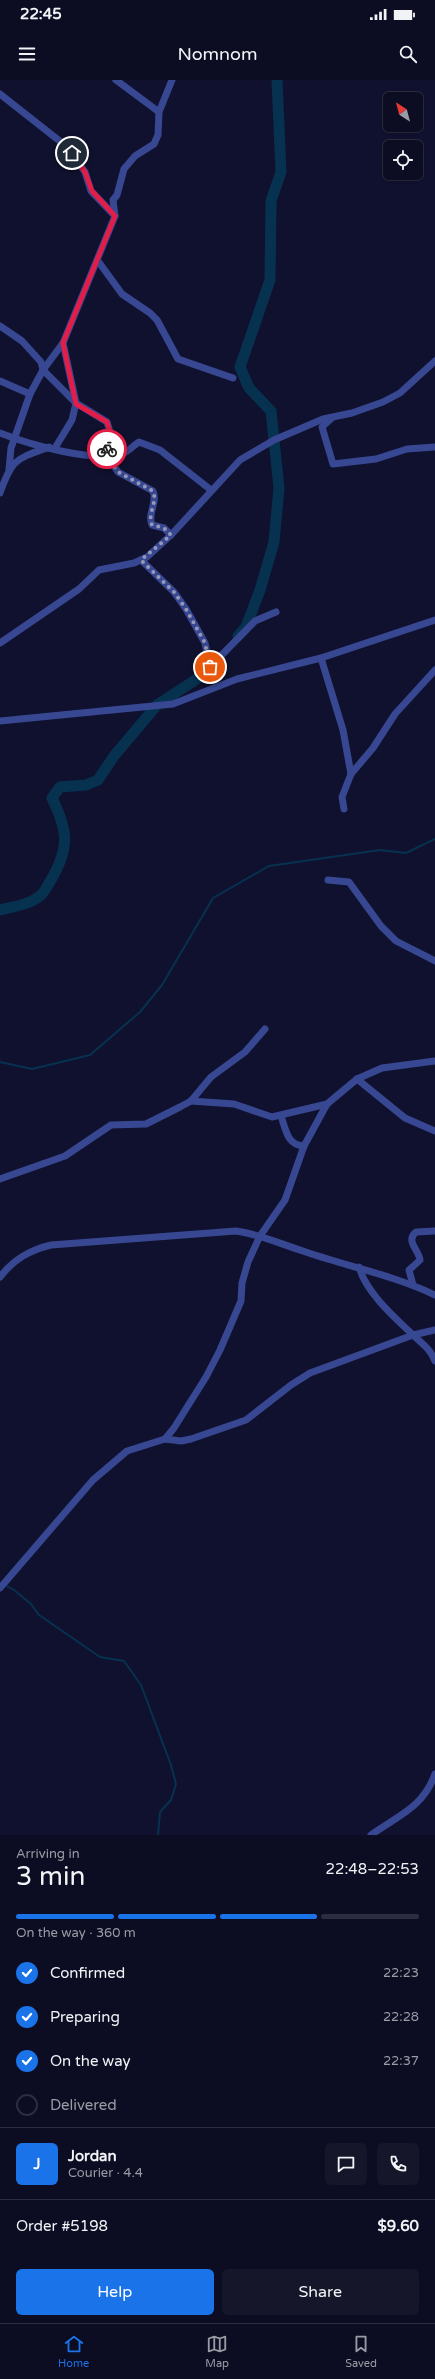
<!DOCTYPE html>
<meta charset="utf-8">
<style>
:root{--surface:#0c0d22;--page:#15162a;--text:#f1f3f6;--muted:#9a9ca5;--line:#2c2d40;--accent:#1a73e8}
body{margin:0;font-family:"Varela Round",sans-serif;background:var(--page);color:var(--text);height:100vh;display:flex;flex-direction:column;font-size:15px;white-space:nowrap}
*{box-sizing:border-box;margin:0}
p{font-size:13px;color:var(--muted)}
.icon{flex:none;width:22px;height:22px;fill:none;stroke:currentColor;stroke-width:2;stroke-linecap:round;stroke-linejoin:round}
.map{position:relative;height:1755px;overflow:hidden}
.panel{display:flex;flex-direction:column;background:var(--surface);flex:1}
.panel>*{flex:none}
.needle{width:26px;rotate:324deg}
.fabs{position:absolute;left:383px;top:12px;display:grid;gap:8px}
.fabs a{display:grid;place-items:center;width:40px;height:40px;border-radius:6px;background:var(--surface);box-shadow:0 1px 3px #0004,0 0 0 1px var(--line);font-size:20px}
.pin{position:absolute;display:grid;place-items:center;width:34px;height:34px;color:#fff;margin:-17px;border:2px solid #fff;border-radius:50%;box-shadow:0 1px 4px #0007}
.courier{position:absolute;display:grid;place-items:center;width:40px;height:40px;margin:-20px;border:3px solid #e11d48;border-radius:50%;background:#fff;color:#222;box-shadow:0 1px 5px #0007}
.headline em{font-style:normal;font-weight:600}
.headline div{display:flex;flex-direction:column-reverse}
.headline{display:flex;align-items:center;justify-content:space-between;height:68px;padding:0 16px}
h1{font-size:26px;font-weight:600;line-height:30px}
.bar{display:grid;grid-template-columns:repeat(4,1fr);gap:6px 4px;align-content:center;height:48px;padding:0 16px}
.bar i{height:5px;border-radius:3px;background:var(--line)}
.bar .on{background:var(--accent)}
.bar p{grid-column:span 4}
.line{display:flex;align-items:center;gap:10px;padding:0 16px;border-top:1px solid var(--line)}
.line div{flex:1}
.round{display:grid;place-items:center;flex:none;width:42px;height:42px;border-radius:6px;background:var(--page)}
ol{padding:0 16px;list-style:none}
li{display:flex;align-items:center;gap:12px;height:44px}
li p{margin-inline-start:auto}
li .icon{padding:4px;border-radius:50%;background:var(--accent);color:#fff;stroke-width:4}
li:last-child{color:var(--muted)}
li i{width:22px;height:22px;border:2px solid var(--line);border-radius:50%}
.button{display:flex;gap:8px;margin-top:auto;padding:8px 16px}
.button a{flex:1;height:46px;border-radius:6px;background:var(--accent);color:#fff;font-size:16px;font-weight:600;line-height:46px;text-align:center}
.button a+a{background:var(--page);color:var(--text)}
.status{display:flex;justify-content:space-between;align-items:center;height:28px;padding:0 20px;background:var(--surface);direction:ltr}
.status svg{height:11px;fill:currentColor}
header{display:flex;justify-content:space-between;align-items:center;height:52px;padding:0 16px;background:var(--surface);font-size:18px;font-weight:600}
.tabs{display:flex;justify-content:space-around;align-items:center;height:56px;border-top:1px solid var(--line);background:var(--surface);font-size:11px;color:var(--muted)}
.tabs a{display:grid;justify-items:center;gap:2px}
.tabs .on{color:var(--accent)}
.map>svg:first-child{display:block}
</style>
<div class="status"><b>22:45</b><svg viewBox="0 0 49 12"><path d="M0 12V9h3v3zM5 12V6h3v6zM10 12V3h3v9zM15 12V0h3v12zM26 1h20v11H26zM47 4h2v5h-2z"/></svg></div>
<header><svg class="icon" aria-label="menu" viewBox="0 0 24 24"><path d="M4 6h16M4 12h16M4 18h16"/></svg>Nomnom<svg class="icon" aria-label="search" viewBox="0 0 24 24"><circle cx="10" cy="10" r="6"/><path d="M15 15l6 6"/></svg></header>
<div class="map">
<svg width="435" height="1755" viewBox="0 0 435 1755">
<rect width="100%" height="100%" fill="#10112e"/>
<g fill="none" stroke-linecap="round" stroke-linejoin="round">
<!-- stream -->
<g stroke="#063250" stroke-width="2">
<polyline points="0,982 32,989 90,975 140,932 162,905 213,818 269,786 380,770 406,773 435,759"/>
<polyline points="5,1505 14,1510 31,1524 39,1535 100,1577 124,1581 141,1605 171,1685 176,1704 171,1720 160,1732 158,1755"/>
</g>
<!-- river -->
<g stroke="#063250" stroke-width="11">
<polyline points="238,556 246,547 260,510 274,462 279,408 271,331 249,308 240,287 270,200 271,121 281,92 277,0"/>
<path d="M0 830C14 826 30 825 41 815 45 812 48 804 51 800 70 767 68 751 52 718L60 707 86 705 98 700 114 676 157 625 209 591 210 587 217 579"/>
</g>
<!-- street -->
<g stroke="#374791" stroke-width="7">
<polyline points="116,0 159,32"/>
<polyline points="0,14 66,66 85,92 91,111 115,136"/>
<polyline points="98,181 122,214 150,233 157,240 178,279 233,298"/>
<path d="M0 246 22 261 41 282 43 290 76 323 107 342 110 352 107 376 118 392 153 411C158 423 147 433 152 445L164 448 171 455"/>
<polyline points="0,301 30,314"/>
<polyline points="332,338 322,347 333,384 376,379 407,369 435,367"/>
<path d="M0 353C28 364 96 384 124 373 129 371 134 365 139 362L160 370 211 410"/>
<polyline points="55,368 72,340 76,323 63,263"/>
<polyline points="9,389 11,368 30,314 43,290 63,263 115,136 113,120 117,115 124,89 135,76 154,64 158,55 159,32 172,0"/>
<path d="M0 413C12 379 16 379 49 367"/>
<polyline points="141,480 174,512 186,529 205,563 210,587 255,541 276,532"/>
<polyline points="0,563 79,509 99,490 134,483 147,477 171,455 240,380 274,360 323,339 352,333 383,322 400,313 435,281"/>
<polyline points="321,578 343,650 351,694"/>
<polyline points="0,641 173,624 237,599 321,578 435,540"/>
<polyline points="344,729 342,717 351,694 373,668 395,634 435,590"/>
<polyline points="328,800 349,802 381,846 396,861 435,881"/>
<polyline points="357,999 405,1038 435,1051"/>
<polyline points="191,1021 234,1024 272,1037 327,1024"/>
<path d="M281 1036C286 1050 287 1065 304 1066"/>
<polyline points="0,1099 65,1076 111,1045 146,1044 180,1027 191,1021 211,997 245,972 265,949"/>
<path d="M359 1187C366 1212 393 1236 412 1254 421 1263 430 1268 435 1281"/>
<path d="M0 1197C14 1179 30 1170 51 1165L236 1151C260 1154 283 1165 306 1172 349 1187 393 1195 435 1215"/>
<path d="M413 1205 409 1190 420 1180C419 1170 405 1161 416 1152L435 1151"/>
<polyline points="165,1359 181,1361 191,1359 246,1340 291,1305 310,1293 413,1255 435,1250"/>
<polyline points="0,1508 93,1400 127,1371 165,1359 174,1348 206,1297 220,1270 241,1221 242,1203 248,1182 260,1156 285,1120 304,1066 327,1024 357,999 382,988 435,981"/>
<path d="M371 1755C397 1736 423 1728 435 1694"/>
</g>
</g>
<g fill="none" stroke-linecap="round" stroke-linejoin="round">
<!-- done -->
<path stroke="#9598b6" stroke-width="4" stroke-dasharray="0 7.2" d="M107 369 106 376 118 392 153 411C158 423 147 433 152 445L164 448 171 455 141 480 174 512 186 529 205 563 210 587"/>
<!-- route -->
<polyline stroke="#e11d48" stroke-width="5" points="72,73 85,92 92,111 115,136 63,263 76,324 107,342 110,352 107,369"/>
</g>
</svg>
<div class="fabs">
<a><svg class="needle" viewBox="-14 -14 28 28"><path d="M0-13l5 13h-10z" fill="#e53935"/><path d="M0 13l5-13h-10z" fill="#9a9ca5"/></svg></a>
<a><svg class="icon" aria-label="locate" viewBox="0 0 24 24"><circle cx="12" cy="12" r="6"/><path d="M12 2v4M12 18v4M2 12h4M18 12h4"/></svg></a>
</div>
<div class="pin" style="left:210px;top:587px;background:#ea580c"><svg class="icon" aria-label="bag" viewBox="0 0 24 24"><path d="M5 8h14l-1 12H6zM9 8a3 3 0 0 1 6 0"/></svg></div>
<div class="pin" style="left:72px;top:73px;background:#1f2937"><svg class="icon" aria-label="home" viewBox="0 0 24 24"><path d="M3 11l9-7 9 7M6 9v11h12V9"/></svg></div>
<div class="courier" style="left:107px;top:369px"><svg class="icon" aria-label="bike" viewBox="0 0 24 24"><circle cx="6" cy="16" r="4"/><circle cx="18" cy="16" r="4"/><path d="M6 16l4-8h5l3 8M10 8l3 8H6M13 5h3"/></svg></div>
</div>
<section class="panel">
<div class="headline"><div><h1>3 min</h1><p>Arriving in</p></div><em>22:48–22:53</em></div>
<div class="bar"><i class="on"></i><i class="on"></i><i class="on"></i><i></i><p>On the way · 360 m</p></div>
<ol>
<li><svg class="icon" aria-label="check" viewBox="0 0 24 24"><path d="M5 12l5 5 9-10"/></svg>Confirmed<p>22:23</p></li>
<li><svg class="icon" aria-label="check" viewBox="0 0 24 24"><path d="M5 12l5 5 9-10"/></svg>Preparing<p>22:28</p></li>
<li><svg class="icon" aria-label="check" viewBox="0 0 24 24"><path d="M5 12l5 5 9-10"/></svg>On the way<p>22:37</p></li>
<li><i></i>Delivered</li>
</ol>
<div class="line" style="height:72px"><b class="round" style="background:var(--accent);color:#fff">J</b><div><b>Jordan</b><p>Courier · 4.4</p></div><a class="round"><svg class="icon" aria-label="chat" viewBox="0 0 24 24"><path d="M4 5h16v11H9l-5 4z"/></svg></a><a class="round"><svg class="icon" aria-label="phone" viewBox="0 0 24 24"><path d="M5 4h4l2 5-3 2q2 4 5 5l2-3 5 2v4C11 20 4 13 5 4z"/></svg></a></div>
<div class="line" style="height:52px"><div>Order #5198</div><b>$9.60</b></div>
<div class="button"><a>Help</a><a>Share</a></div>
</section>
<nav class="tabs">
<a class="on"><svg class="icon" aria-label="home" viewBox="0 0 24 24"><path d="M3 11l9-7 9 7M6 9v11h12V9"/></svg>Home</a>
<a><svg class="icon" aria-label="map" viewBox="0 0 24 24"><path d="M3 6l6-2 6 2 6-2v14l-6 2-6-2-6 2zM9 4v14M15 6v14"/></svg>Map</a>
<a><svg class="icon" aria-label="saved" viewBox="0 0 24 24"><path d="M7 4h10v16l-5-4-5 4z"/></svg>Saved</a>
</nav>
